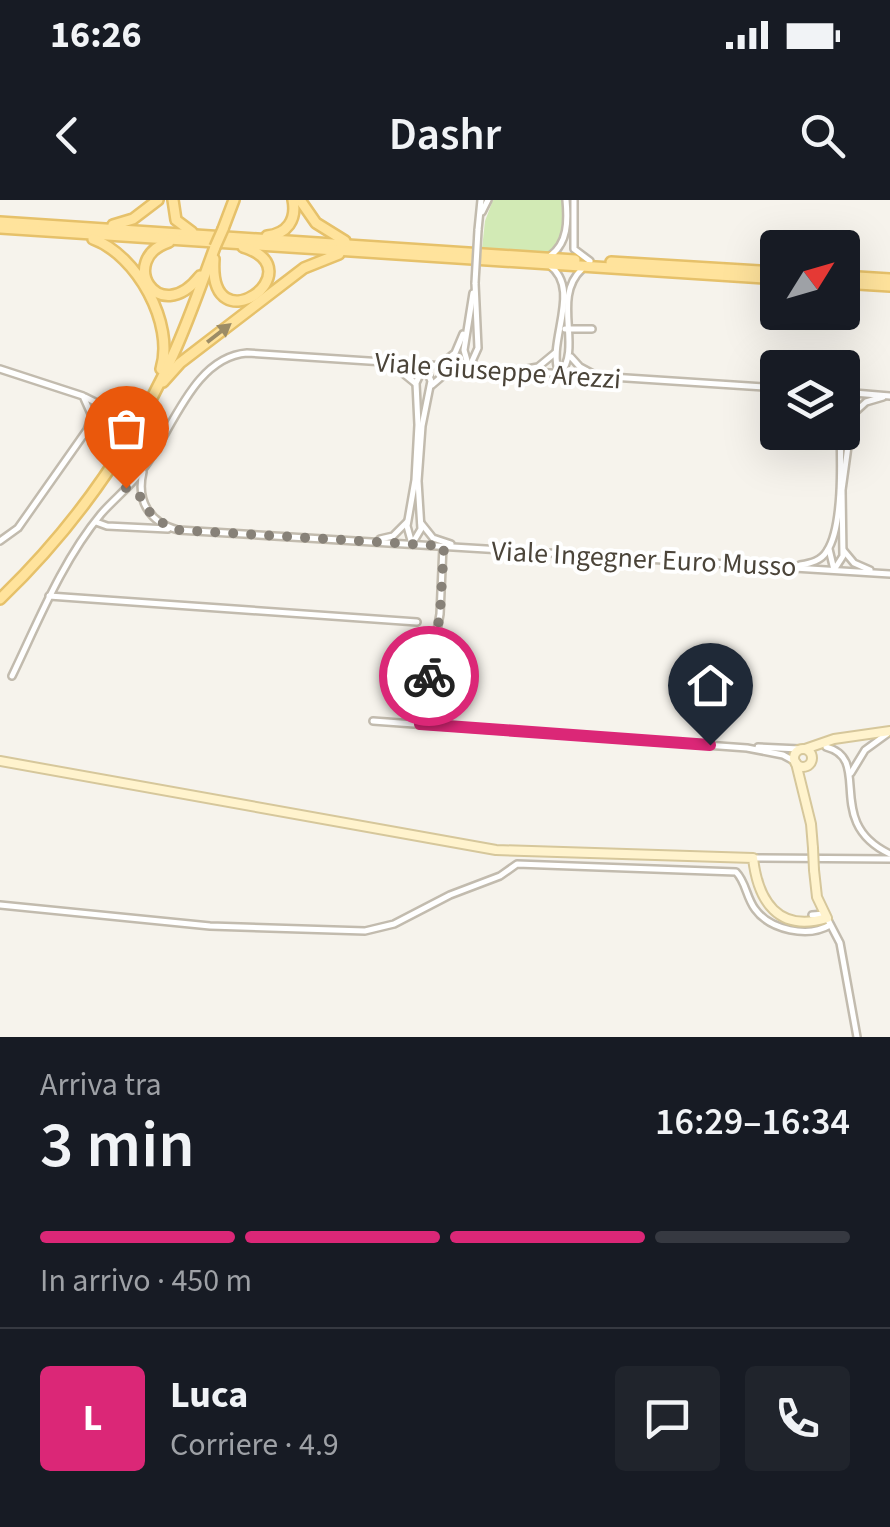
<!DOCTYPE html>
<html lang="it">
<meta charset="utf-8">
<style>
:root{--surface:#171b24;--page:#20242c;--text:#f1f3f6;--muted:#9ea1a6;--line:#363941;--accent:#db2777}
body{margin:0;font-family:"Source Sans 3",sans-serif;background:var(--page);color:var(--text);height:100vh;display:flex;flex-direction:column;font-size:38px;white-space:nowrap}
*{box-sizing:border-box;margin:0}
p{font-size:32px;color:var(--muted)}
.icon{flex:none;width:55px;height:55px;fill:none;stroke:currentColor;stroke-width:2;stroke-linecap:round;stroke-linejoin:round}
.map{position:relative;height:837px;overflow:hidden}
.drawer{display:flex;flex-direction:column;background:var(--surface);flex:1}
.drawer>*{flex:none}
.needle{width:65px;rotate:53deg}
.controls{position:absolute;left:760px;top:30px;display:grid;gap:20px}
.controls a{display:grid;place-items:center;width:100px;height:100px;border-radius:10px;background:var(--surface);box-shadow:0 10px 40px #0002;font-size:50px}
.pin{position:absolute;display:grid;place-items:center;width:85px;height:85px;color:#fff;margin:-102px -42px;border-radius:50% 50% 50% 0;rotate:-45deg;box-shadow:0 0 10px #0007}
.pin .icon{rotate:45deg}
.courier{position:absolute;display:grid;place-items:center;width:100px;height:100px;margin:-50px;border:8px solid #db2777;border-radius:50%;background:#fff;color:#222;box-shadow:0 2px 12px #0007}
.head em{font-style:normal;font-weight:600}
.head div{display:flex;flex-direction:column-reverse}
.head{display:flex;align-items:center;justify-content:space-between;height:170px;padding:0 40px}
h1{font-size:65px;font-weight:600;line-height:75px}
.bar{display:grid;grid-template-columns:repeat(4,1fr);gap:15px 10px;align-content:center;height:120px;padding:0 40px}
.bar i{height:12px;border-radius:8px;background:var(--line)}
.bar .current{background:var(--accent)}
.bar p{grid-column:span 4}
.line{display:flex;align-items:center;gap:25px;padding:0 40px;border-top:2px solid var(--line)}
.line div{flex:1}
.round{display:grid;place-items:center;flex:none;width:105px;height:105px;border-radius:10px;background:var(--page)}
.status{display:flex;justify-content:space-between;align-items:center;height:70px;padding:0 50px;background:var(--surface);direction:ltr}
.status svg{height:28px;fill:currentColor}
header{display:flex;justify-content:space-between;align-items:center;height:130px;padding:0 40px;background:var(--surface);font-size:45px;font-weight:600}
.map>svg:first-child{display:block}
</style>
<div class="status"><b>16:26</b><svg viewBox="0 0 49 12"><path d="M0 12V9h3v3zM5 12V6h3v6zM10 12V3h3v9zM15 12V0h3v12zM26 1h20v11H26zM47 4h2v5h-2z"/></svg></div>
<header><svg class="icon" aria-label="back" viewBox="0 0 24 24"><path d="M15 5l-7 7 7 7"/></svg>Dashr<svg class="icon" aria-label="search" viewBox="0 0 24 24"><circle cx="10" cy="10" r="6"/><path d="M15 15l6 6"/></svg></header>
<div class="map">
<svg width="890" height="837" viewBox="0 0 890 837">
<rect width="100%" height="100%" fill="#f6f3ec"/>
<!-- green -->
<path fill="#d2eab5" d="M493 0H562C564 21 565 39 547 53L482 49 485 21Z"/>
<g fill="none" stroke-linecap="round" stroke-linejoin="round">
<!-- street casing -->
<g stroke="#c2bbae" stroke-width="10">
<g id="street">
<polyline points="574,0 574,49 590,61"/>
<polyline points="482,12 488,0"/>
<polyline points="478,30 481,0"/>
<path d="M550 56C568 43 568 21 566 0"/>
<path d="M549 65C583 89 546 142 559 173"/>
<polyline points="565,129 592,129"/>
<polyline points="571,157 580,167 593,174"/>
<polyline points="441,164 455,153 463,134"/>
<polyline points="393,165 415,183"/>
<polyline points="469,168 478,148 475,83"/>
<polyline points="469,168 464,150 473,93"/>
<polyline points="0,169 83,196 92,216 87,230 18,328 0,341"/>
<polyline points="527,169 538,167 555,153"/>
<path d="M560 174C583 147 551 98 582 69"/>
<polyline points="432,185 446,173 461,169"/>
<polyline points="842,192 890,196"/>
<polyline points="85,197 107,208 124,231"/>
<polyline points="854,213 866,202 883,197"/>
<polyline points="135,236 156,248"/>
<path d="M143 272C136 301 150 323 178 330L890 374"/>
<polyline points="96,322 107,326 168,329"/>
<polyline points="421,323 433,338 451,344"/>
<polyline points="380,339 393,336 407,322"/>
<polyline points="412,344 421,329 418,281 422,226 431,181 425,167"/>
<polyline points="412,344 407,326 415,280 418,225 416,183 424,166"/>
<polyline points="829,349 834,370"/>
<polyline points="844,351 854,363 870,370"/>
<path d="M800 365C811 363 821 361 827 351 843 327 841 262 840 232"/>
<polyline points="834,370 843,356 842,290 853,210 847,193"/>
<polyline points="49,396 417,422"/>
<path d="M12 476C38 422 62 361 101 314 114 299 131 286 143 269 172 232 193 157 247 153L778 188"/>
<polyline points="373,521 747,548 783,555 794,561"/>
<polyline points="420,524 440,414 443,346"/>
<polyline points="758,547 800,549"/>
<path d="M826 547C874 559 822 622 890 654"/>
<polyline points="851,573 865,550 887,534"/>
<polyline points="753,658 890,659"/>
<path d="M0 705 210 726 365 731 394 724 450 695 500 676 517 664 736 672C746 682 746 697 755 709 770 730 808 738 830 725"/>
<polyline points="812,715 825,714"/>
<polyline points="827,718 840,743 857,837"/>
</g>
</g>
<!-- secondary casing -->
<g stroke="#d6c79b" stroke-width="12">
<g id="secondary">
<polyline points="805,549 834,539 890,531"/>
<circle cx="803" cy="558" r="9"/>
<path d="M0 561 496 650 753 658C758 701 778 733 827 718L817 697 814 670"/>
<polyline points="796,563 811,624 813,648"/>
</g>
</g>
<!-- primary casing -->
<g stroke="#e6c16a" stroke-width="14">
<g id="primary">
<polyline points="173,0 176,20 192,32"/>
<polyline points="300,0 316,23 345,41"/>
<polyline points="0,22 575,60"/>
<polyline points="113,25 133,19 158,0"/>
<polyline points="0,28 778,79"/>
<polyline points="223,29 234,0"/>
<path d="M267 36C287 34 297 20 293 0"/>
<path d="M93 39C137 55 175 124 161 169"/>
<path d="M169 42C117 59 158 129 200 76"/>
<path d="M214 59C208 149 317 70 243 47"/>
<polyline points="611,62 778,72"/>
<polyline points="842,76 890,79"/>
<polyline points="842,83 890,86"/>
<polyline points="163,182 180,163 304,68 339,54"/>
<path d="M0 399C73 329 131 247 173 155 189 120 202 82 215 47"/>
</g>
</g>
<!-- street -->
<use href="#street" stroke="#fff" stroke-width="5"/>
<!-- secondary -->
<use href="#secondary" stroke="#fff3cd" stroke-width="8"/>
<!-- primary -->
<use href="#primary" stroke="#ffe39c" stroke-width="9"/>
<!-- street-bridge casing -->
<g stroke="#c2bbae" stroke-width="10" stroke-linecap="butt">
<polyline id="street-bridge" points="475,83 478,30"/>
</g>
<!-- secondary-bridge casing -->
<g stroke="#d6c79b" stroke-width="12" stroke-linecap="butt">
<polyline id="secondary-bridge" points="813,648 814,670"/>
</g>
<!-- primary-bridge casing -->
<g stroke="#e6c16a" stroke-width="14" stroke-linecap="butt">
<polyline id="primary-bridge" points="215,47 223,29"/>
</g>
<!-- street-bridge -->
<use href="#street-bridge" stroke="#fff" stroke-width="5"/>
<!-- secondary-bridge -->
<use href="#secondary-bridge" stroke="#fff3cd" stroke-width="8"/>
<!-- primary-bridge -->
<use href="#primary-bridge" stroke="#ffe39c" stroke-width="9"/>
</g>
<!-- one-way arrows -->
<defs><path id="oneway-solid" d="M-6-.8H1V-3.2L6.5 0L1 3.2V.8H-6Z" transform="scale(2.5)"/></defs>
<use fill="#9c8c66" href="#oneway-solid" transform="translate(219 133) rotate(-38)"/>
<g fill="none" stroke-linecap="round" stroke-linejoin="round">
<!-- done -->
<polyline stroke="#878178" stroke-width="10" stroke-dasharray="0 18" points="126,288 136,290 154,319 178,330 444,346 440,414 429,476"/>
<!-- route -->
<polyline stroke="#db2777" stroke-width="12" points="429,476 420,524 710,545"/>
</g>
<g text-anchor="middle" stroke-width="8" stroke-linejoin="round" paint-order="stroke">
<!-- street labels -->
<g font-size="28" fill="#4b4439" stroke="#fff">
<text transform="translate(498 170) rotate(4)" y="10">Viale Giuseppe Arezzi</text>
<text transform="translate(644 358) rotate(3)" y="10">Viale Ingegner Euro Musso</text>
</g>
</g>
</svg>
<div class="controls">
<a><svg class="needle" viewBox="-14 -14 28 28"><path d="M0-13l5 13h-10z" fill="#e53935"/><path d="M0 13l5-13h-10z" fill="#9ea1a6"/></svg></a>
<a><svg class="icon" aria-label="layers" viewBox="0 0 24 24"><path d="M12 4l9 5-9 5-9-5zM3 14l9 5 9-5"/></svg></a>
</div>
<div class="pin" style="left:126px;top:288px;background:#ea580c"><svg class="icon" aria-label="bag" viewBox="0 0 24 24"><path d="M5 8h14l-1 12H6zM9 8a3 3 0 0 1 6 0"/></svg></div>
<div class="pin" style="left:710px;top:545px;background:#1f2937"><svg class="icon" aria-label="home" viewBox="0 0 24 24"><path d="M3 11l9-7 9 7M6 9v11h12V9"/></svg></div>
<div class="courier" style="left:429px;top:476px"><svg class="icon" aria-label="bike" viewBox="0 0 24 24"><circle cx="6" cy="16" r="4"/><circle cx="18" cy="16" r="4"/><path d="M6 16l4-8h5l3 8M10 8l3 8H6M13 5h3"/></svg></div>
</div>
<section class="drawer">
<div class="head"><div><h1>3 min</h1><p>Arriva tra</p></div><em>16:29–16:34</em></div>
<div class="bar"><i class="current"></i><i class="current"></i><i class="current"></i><i></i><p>In arrivo · 450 m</p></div>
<div class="line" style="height:180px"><b class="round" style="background:var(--accent);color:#fff">L</b><div><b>Luca</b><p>Corriere · 4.9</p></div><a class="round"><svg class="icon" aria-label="chat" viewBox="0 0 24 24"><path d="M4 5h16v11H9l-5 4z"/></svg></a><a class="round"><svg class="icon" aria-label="phone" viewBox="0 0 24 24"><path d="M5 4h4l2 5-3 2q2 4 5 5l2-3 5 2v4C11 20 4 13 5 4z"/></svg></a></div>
</section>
